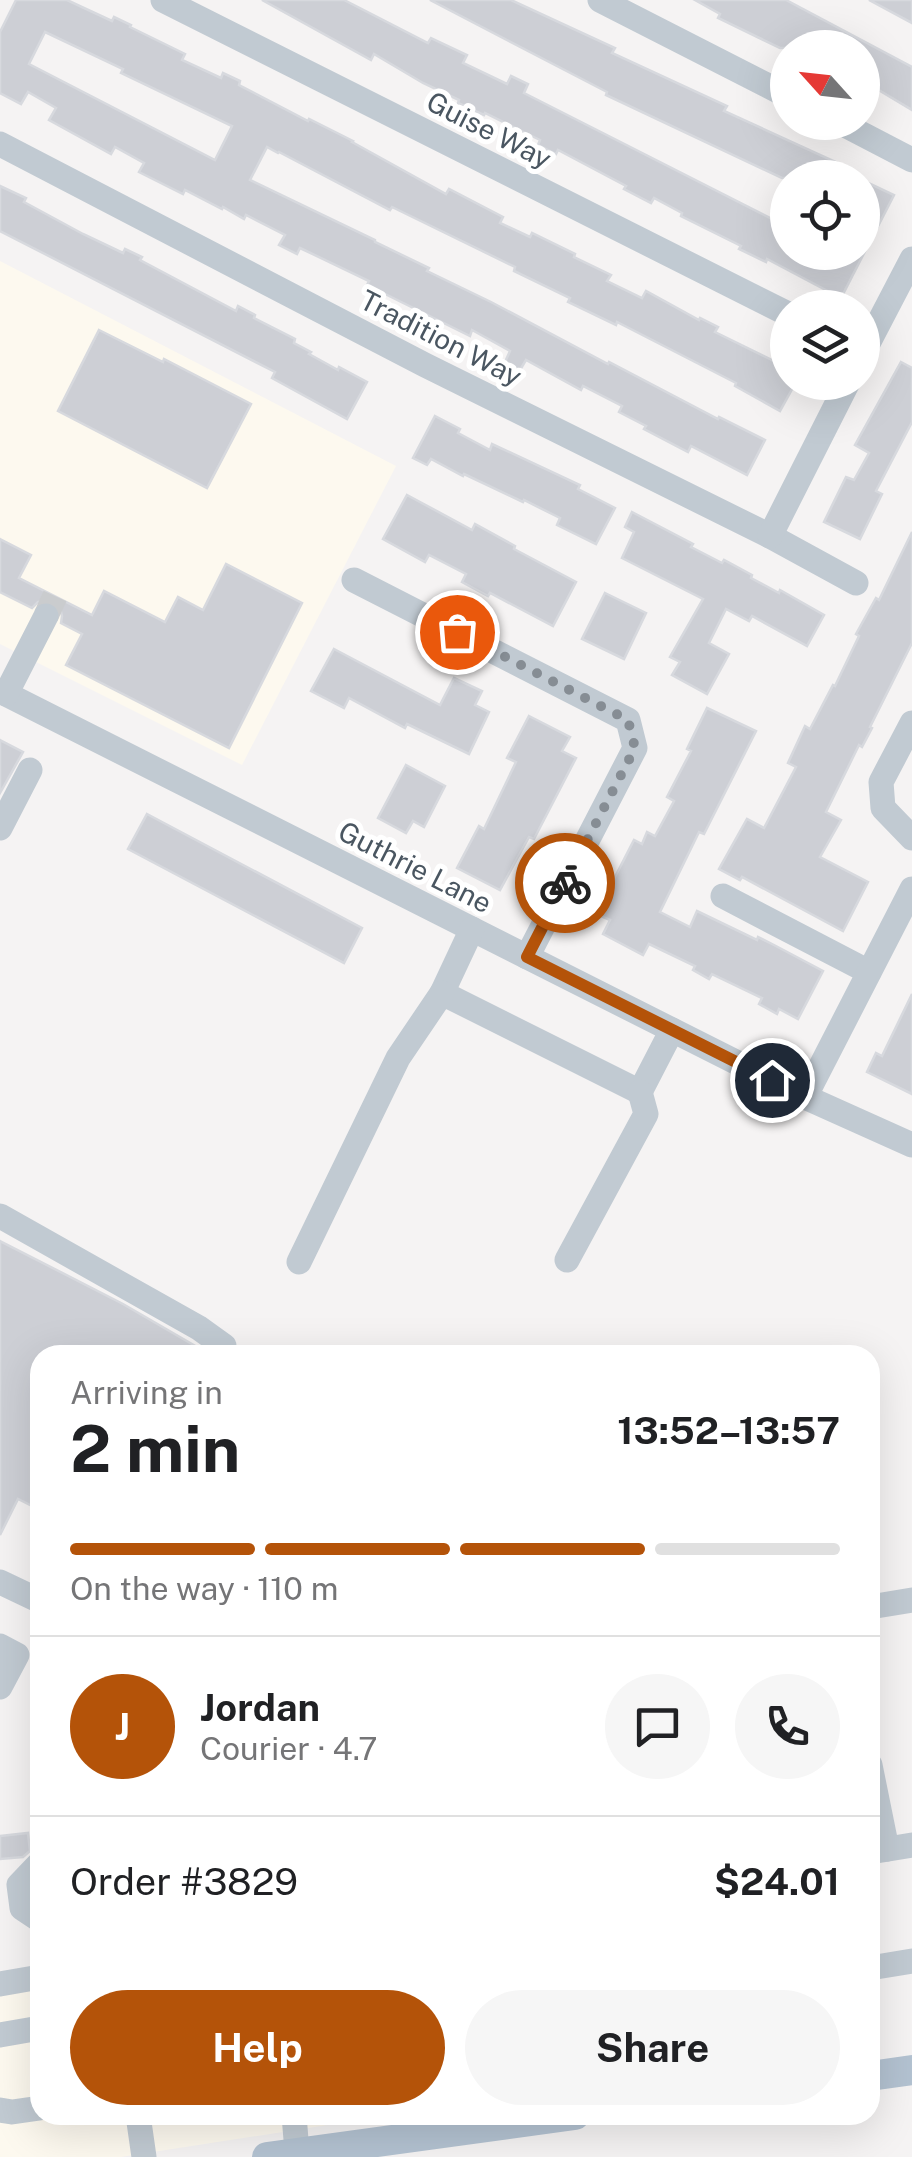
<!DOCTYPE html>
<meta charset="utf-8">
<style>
:root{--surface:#fff;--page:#f6f6f6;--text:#202124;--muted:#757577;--line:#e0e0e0;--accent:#b45309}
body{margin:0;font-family:"Public Sans",sans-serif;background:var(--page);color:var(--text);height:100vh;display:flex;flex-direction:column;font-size:38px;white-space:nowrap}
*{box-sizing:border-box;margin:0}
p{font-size:32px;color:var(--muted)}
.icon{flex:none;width:55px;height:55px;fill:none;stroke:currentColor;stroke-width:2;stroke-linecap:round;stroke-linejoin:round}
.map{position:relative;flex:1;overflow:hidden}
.details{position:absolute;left:30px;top:1345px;width:850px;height:780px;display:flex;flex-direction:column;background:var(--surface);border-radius:30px;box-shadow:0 10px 40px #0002}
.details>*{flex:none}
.needle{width:65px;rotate:297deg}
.buttons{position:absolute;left:770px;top:30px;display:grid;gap:20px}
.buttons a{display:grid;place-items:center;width:110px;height:110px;border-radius:50%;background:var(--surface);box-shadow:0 10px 40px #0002;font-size:50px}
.pin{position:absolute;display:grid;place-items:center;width:85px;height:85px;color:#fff;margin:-42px;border:5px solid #fff;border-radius:50%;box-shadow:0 2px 10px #0007}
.courier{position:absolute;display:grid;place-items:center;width:100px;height:100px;margin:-50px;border:8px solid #b45309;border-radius:50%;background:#fff;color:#222;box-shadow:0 2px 12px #0007}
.summary em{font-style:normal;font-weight:700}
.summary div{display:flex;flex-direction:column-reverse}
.summary{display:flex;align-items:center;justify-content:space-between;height:170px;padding:0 40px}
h1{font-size:65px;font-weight:700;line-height:75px}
.bar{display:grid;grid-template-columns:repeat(4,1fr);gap:15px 10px;align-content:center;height:120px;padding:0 40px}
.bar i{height:12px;border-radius:8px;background:var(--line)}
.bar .active{background:var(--accent)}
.bar p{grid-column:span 4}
.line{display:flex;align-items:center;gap:25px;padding:0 40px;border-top:2px solid var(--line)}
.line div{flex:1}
.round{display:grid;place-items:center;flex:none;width:105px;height:105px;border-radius:52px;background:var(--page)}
.primary-button{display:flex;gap:20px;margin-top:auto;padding:20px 40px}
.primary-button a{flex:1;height:115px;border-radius:60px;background:var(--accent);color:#fff;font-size:40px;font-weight:700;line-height:115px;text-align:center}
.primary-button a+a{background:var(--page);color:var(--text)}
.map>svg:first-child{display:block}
</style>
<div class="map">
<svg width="912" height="2157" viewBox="0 0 912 2157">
<rect width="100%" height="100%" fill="#f5f3f3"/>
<!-- commercial -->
<g fill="#fdf9ef">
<polygon points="0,261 396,466 242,765 0,644"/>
<polygon points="40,1966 40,2115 392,2115 121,2157 0,2157 0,1976"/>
</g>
<!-- building -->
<g fill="#cdcfd5" stroke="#d7d9de" stroke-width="2.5" fill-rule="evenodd">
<path d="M16 0H67L112 21 114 17 131 25 130 27 185 54 182 60 221 78 223 73 240 81 239 85 308 121 309 119 353 141 352 142 446 194 449 189 503 217 500 223 530 237 532 233 575 254 574 257 611 275 607 281 642 298 646 291 699 320 700 318 718 327 715 332 788 368V382H796L780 411 735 386 736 383 617 322 616 325 568 302 570 298 514 271 515 267 392 207 390 210 279 152 278 153 267 147 250 180 375 240V242L429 268 427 271 491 302 608 364 609 362 718 419 719 417 765 440 747 475 691 446 688 452 644 429 646 426 619 412 622 406 583 386 581 390 526 360 520 370 505 362 510 351 472 330 470 336 367 285 369 281 300 248 297 254 279 245 285 235 246 215 244 219 223 207 222 209 185 190 183 194 139 172 144 163 115 147 111 154 49 120 56 108 28 92 21 104 0 93V32ZM45 32 123 69 121 73 232 126 215 160 29 64Z"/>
<polygon points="262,0 344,0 428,43 431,38 467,55 463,63 507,84 511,76 528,84 524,93 788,227 788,252 862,252 862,180 894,195 841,298 767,259 766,262 739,249 741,246 681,216 682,213 654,198 651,203 624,189 626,186 558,150 556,154 538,145 540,140 485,113 484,115 458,103 459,100 423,83 374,54 371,60"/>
<polygon points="430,0 511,0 615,48 612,53 727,106 724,111 838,163 831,178 782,178 606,95 607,92"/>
<polygon points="695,0 786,0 912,67 912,110 862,80 862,48 780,48 718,18 720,14"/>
<polygon points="869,0 912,0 912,23"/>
<polygon points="0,186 26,198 24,202 83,234 123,253 125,249 142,257 140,260 236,311 238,306 255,315 254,318 295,339 294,343 311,352 309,354 338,370 339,367 367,382 347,419 272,378 275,372 0,231"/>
<polygon points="99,330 163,362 164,359 251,404 207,488 58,411"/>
<polygon points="901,362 912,368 912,422 876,491 882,494 860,539 824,522 846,477 854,480 869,453 855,445"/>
<polygon points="435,416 460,429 458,433 490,450 492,444 580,485 578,489 615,508 596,544 557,525 560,518 524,500 523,502 464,474 463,476 431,459 427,465 413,458"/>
<polygon points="407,495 472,530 475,524 515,546 514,549 576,582 553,626 490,593 488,596 462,582 466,574 429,555 425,562 383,539"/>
<polygon points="632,512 693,544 691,547 722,563 724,560 752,575 751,578 779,593 780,590 824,615 807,646 752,616 749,621 726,609 709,643 729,654 707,694 672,675 680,662 670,657 703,599 622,558 634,532 625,527"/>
<polygon points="912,532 912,643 870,727 872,728 862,747 859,745 826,812 841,820 820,857 868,882 843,931 742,877 740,880 719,869 747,819 764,828 796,767 788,763 805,726 810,729 833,685 835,686 859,636 856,634 876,598 879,600"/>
<polygon points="0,539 31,555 19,578 92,615 104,591 165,622 178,597 203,610 226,564 302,603 229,748 66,665 82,634 61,623 62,616 60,608 52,601 38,602 32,608 0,592"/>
<polygon points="605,593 646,613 624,659 582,639"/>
<polygon points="334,649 440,705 454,678 482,691 475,705 489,712 469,754 407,724 405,728 349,698 344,708 311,691"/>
<polygon points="707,708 756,731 704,834 699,832 660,912 690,927 697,911 757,940 758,937 774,945 823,971 798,1019 779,1009 777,1014 759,1004 762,998 712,974 709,979 693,970 695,966 649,944 643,955 603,934 610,920 596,914 634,840 642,844 647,832 655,836 674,801 667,797 691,751 687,749"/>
<polygon points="529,716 570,737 562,751 576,758 534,839 529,837 500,890 457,868 479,826 484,829 516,762 507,758"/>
<polygon points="0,740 23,752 0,793"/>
<polygon points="406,765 445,786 424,827 413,821 406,833 378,818"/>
<polygon points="147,814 362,928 344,963 128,849"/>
<polygon points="912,994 912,1094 867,1072 876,1053 882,1056"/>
<polygon points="0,1241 123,1304 197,1347 193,1355 40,1355 40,1510 18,1499 0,1535"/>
<polygon points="28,1833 30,1851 23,1857 0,1859 0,1836"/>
</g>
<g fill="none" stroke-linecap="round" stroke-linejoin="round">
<!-- minor-tunnel -->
<polyline stroke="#caccce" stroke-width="25" stroke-dasharray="25 12" stroke-linecap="butt" points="46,616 55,596"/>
<!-- minor -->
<g stroke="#c1cad2" stroke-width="25">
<polyline points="163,0 788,314"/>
<polyline points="600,0 788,96"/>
<polyline points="839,122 912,160"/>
<polyline points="0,144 425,365 770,536 856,583"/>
<polyline points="862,355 912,259"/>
<polyline points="770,536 848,382"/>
<polyline points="354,580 628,720 635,748 527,957"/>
<polyline points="0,691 805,1097 912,1145"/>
<polyline points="6,694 46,616"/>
<polyline points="912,723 881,782 883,808 912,838"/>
<polyline points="0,828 30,770"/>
<polyline points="723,896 869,972"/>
<polyline points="472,929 442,993 640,1092 672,1030"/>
<polyline points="805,1097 912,889"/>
<polyline points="0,1216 199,1328 224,1346 224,1355"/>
<polyline points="567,1260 646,1114 640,1092"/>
<polyline points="299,1262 398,1058 442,993"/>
<polyline points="0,1582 40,1601"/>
<polyline points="870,1607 912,1600"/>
<polyline points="0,1646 17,1655 0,1687"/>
<polyline points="870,1765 887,1849"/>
<polyline points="870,1852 912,1845"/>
<polyline points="40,1863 19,1885 22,1908 40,1920"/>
<polyline points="870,1968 912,1961"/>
<polyline points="0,1984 40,1977"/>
<polyline points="0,2035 40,2028"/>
<polyline points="0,2110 12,2112 40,2108"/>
<polyline points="138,2115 144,2157"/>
<polyline points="294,2115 297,2152"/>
</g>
<!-- major -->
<g stroke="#b3c2d1" stroke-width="30">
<polyline points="870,2076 912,2070"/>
<polyline points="267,2157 575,2115"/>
</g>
</g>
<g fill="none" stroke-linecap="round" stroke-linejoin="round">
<!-- done -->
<polyline stroke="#868d94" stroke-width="10" stroke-dasharray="0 18" points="457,632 628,720 635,748 565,883"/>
<!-- route -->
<polyline stroke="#b45309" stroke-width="12" points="565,883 527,957 772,1080"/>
</g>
<g text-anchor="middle" stroke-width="10" stroke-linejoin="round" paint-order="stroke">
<!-- street labels -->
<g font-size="28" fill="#4a5661" stroke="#fff">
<text transform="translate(489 130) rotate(27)" y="10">Guise Way</text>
<text transform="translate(441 338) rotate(27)" y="10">Tradition Way</text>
<text transform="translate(415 867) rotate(27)" y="10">Guthrie Lane</text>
</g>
</g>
</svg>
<div class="buttons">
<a><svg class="needle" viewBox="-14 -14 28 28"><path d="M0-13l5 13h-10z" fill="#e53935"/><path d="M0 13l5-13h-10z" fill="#757577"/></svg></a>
<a><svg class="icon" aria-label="locate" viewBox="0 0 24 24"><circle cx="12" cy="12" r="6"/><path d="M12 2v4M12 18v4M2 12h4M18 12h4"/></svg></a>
<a><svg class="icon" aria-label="layers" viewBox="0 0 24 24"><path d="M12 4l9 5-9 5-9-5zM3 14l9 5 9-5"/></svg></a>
</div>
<div class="pin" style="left:457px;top:632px;background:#ea580c"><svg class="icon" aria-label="bag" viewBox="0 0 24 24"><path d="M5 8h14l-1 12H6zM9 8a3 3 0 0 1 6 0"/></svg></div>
<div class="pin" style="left:772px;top:1080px;background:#1f2937"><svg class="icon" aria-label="home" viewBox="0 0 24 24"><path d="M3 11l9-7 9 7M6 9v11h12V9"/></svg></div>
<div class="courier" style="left:565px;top:883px"><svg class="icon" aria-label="bike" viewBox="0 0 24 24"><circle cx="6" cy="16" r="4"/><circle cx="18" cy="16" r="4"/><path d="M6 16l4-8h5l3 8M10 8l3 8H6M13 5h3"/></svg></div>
<section class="details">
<div class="summary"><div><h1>2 min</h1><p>Arriving in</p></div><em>13:52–13:57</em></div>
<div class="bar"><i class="active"></i><i class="active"></i><i class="active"></i><i></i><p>On the way · 110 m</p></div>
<div class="line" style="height:180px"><b class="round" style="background:var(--accent);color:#fff">J</b><div><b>Jordan</b><p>Courier · 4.7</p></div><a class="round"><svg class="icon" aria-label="chat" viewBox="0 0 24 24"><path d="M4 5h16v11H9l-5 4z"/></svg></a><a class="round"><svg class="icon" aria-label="phone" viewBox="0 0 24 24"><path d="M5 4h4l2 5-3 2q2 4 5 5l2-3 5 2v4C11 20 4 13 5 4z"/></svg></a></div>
<div class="line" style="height:130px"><div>Order #3829</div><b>$24.01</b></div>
<div class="primary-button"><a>Help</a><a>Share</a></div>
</section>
</div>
